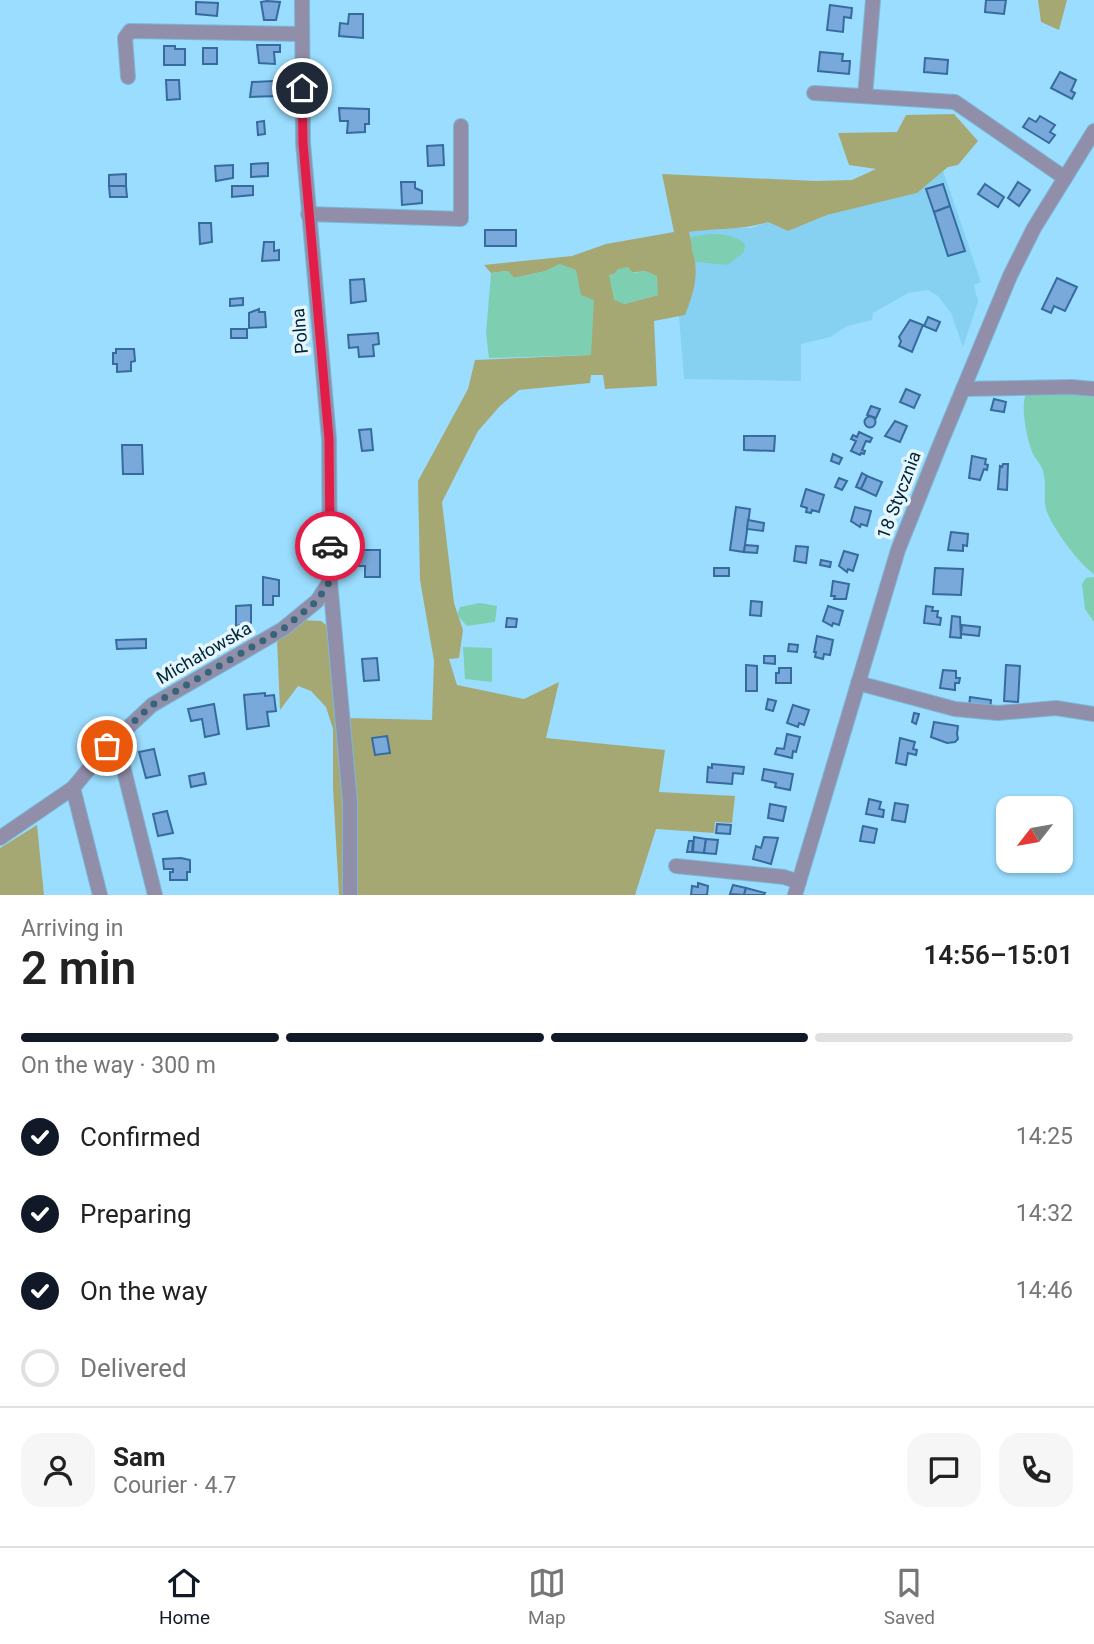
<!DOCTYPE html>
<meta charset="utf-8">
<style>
:root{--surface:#fff;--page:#f6f6f6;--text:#222;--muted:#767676;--line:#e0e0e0;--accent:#111827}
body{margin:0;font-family:Roboto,sans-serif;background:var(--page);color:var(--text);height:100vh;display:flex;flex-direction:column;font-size:26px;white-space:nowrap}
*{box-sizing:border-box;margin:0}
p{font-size:23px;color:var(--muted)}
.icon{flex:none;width:38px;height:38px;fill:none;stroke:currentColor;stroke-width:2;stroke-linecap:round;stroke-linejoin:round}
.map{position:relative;height:895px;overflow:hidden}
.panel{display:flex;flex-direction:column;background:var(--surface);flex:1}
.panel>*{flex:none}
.needle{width:46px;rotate:239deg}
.buttons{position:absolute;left:996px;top:796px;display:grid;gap:14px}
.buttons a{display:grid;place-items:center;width:77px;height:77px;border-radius:14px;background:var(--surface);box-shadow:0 2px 5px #0004;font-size:35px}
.pin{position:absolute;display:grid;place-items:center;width:60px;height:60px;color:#fff;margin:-30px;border:4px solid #fff;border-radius:50%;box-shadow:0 2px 7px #0007}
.courier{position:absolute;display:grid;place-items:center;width:70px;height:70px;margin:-35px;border:5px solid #e11d48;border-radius:50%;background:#fff;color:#222;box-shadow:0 2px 9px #0007}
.head em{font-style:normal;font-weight:600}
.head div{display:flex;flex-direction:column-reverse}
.head{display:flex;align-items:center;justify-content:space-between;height:119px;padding:0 21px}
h1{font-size:46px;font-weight:600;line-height:52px}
.bar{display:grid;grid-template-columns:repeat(4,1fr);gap:10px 7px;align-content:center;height:84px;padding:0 21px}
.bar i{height:9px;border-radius:5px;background:var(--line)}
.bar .selected{background:var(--accent)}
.bar p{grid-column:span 4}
.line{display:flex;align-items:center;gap:18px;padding:0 21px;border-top:2px solid var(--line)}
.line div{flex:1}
.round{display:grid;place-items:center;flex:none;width:74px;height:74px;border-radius:21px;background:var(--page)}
ol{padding:0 21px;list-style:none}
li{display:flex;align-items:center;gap:21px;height:77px}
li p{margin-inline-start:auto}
li .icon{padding:7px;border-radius:50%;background:var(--accent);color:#fff;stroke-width:4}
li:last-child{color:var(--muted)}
li i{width:38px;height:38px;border:4px solid var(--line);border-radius:50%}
.menu{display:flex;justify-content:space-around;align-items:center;height:98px;border-top:2px solid var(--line);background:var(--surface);font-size:19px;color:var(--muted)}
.menu a{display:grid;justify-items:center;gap:4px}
.menu .selected{color:var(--accent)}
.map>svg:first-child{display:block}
</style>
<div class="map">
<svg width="1094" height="895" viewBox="0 0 1094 895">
<rect width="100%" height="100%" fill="#9addfe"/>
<!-- built -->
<polygon fill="#86d0f2" points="943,171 981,282 974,285 978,302 963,347 951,313 938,296 927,290 908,293 873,313 872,320 847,326 830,337 801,344 801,381 684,379 679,316 685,314 692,241 689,232 717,228 752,228 768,222 788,231 827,215 917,193"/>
<!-- green -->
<g fill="#a6a874" fill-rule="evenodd">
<polygon points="1038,0 1067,0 1059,30 1041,22"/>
<path d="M954 114 978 141 958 165 948 167 917 193 827 215 788 231 768 222C743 230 716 228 689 232 698 267 699 280 685 315L654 321 657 386 605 389 603 375H591L590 383 519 390 500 406 478 431 442 502 454 603 463 630 459 658 449 659 457 685 524 699 559 682 546 738 665 750 659 792 735 796 732 823 715 822 714 833 656 829 635 895H354L347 718 432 720 434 661 420 580 418 481 468 389 475 360 591 355 581 295 560 264 546 271 514 278 507 271 491 273 484 265 572 256 606 244 674 232 662 174 816 181 852 180 876 169 849 165 838 133 897 132 906 115ZM646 271 658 295 624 304 609 275Z"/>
<polygon points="301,620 321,621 331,629 345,801 344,895 339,895 333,788 333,729 326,707 311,691 298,686 280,710 277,638"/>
<polygon points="37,825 44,895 0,895 0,848"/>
</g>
<!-- water -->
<g fill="#7ecfb2">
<path d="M710 234C723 234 735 235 745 244L744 252 728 265 696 262 692 251 691 237Z"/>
<polygon points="560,264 576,270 581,295 594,300 591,355 489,358 486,333 491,273 508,271 514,278 546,271"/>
<polygon points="628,267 633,273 646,271 657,276 658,295 624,304 614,300 609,275 614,274 618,269"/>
<path d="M1072 393 1094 397V574C1079 564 1051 526 1046 509 1043 497 1047 484 1043 471 1041 464 1035 459 1032 452 1027 438 1020 407 1026 394Z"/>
<polygon points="1094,577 1094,622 1085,609 1082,584 1086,578"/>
<polygon points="480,603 497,606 495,622 467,626 457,615 460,607"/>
<polygon points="463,647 492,648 492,682 465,679"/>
</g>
<!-- building -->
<g fill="#78a9da" stroke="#356b9f" stroke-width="2">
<polygon points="986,0 1006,0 1004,14 985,12"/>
<polygon points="267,1 280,2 276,20 264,20 261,2"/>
<polygon points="196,2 218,3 217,16 196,14"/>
<polygon points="830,5 852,8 851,18 844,17 843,32 827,30"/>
<polygon points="349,14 363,14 363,38 339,36 340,23 348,24"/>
<polygon points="257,45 280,45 280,52 274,52 275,64 259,63"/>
<polygon points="164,46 175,46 175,49 185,49 185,65 164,65"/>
<rect x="203" y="48" width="14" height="16"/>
<polygon points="820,52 843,54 842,61 850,61 849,74 818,71"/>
<polygon points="925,58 948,60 947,74 924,72"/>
<polygon points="1060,72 1076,80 1071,91 1075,93 1072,99 1051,88"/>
<polygon points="166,80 179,80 180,99 167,100"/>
<polygon points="273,81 274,90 279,90 280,96 250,97 252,82"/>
<polygon points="339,108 369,109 369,124 365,124 365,132 347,133 348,121 340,121"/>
<polygon points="1040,116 1055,125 1050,132 1055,135 1049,143 1023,127 1029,118 1036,122"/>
<polygon points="264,121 265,134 258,135 257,122"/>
<polygon points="443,145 444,165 428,166 427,146"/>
<polygon points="268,163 268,176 251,177 251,164"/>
<polygon points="233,165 233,178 216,181 215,166"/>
<polygon points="126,174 126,186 109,186 109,175"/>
<polygon points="401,182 415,182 415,188 422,191 422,203 402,205"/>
<polygon points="1018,182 1030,190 1019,206 1008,198"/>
<polygon points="943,184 950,206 934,212 926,189"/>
<polygon points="985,184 1004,197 998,207 978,194"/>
<polygon points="109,186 126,186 127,197 110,197"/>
<polygon points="232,186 253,186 253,195 232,197"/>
<polygon points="950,206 965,251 948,256 934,212"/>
<polygon points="199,223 211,223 212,242 200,244"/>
<rect x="485" y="230" width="31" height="16"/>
<polygon points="264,242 274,242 274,251 279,250 279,260 262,261"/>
<polygon points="1057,278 1077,287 1065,311 1054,306 1051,313 1042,309"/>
<polygon points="364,279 366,301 351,303 350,280"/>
<polygon points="243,298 243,305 230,306 230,299"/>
<polygon points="259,309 259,312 265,312 266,327 249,328 249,313"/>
<polygon points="928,317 940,322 936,331 924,326"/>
<polygon points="910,320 923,325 912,352 899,346 901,341 899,337"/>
<rect x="231" y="329" width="16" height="9"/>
<polygon points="378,333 379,344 373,345 374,356 359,357 358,347 349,348 348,335"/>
<polygon points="116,349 134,349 135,361 131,362 131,371 117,372 117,364 113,364 113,353 116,353"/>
<polygon points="906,389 920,395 914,408 900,402"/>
<polygon points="994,399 1006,402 1004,412 991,410"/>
<polygon points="871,406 880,409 876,418 867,415"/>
<circle cx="870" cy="422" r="5.5"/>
<polygon points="895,421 907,426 900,442 885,436"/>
<polygon points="371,429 373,450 362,451 359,430"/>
<polygon points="859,432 872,438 870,442 866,441 862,450 865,451 864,454 861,453 860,455 851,451 856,441 851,439 853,435 857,437"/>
<polygon points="744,436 775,436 774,451 744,450"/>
<polygon points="122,445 142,445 143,474 123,474"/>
<polygon points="833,454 842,458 839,464 831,461"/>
<polygon points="972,456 986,459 985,464 988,465 987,470 984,469 980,480 969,478"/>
<polygon points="1003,464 1008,464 1007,490 998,489 1000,466 1002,467"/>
<polygon points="862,473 867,476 861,489 856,487"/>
<polygon points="867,476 882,482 876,496 861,489"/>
<polygon points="839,478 847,481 842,490 835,487"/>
<polygon points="806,489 824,495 819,512 812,510 811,513 806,512 807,508 801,506"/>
<polygon points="736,507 750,509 744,552 730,550"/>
<polygon points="855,507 871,511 867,526 861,524 860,527 851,521"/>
<polygon points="748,520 764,523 763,531 747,529"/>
<polygon points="951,532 968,534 967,546 963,545 963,551 948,550"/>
<polygon points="745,545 758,546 757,553 744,552"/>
<polygon points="796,546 808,547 806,563 794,561"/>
<polygon points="359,550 380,550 380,577 365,577 365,566 359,566"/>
<polygon points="844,551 858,555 853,571 848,569 847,572 839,566"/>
<polygon points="821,560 831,562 830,567 820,565"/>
<rect x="714" y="568" width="15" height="8"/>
<polygon points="935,568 963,569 961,595 933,594"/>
<polygon points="263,577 279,580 279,596 273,596 273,605 263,605"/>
<polygon points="833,581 849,584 846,599 834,599 835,596 831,596"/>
<polygon points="751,601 762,602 761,616 750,615"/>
<polygon points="251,605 251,623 236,626 236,606"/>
<polygon points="828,606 843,611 839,625 833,623 832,626 823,621"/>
<polygon points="926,606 933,607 932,611 938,611 937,617 941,618 940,625 924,623"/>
<polygon points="952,616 960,617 961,638 950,637"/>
<polygon points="507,618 517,619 516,627 506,627"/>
<polygon points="962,625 980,627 979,636 961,634"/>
<polygon points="817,636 833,640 830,655 824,654 823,659 815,657 816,652 814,652"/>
<polygon points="146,639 146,648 117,649 116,640"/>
<polygon points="789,644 798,645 797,652 788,651"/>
<polygon points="764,656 775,656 775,664 764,663"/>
<polygon points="377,658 379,680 364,681 362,659"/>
<polygon points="746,665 757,666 757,691 746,691"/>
<polygon points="1006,665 1020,666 1018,702 1004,701"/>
<polygon points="779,668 791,668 791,683 776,683 776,673 779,673"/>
<polygon points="943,670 956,671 956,678 960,678 959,683 955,683 955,690 940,688"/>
<polygon points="265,693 265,696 274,695 276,711 267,712 269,726 247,729 244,695"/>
<polygon points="970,697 991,700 990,710 969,707"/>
<polygon points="768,699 776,701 773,711 766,709"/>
<polygon points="214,704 219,734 205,737 202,719 191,721 188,709"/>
<polygon points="793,705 809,710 804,725 799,723 798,727 787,723"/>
<polygon points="914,713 919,714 916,724 912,722"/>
<polygon points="934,722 958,726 957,734 958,739 955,742 947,743 931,737"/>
<polygon points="787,734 800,737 796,752 793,751 792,758 775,754 777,748 784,749"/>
<polygon points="387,736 390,753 375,755 372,738"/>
<polygon points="900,738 915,742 913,749 917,750 916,755 908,753 906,765 896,763"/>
<polygon points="154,749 160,775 146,778 139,752"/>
<polygon points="712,764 744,767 743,774 733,773 732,784 707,782 708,767 712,768"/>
<polygon points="764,769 793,774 790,790 775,787 776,783 762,780"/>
<polygon points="204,773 206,784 191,787 189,776"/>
<polygon points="869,799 881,802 879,809 884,810 883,817 866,814"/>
<polygon points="895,803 908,805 905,822 892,820"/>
<polygon points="770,804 786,807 783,821 768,818"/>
<polygon points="167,811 173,833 158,836 153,814"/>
<polygon points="717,824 731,825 730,834 716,833"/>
<polygon points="863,826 877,829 874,843 860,841"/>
<polygon points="694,837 706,839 704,853 693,852"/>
<polygon points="764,837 778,838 771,864 753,859 756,846 761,848"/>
<polygon points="706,839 718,840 716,854 704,853"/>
<polygon points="689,841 693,841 692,852 687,852"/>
<polygon points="181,858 190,860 190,872 187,872 187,880 170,880 170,872 173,872 173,869 164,869 163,859"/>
<polygon points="698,883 708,886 707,895 691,895 692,886 698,887"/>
<polygon points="733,885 746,888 744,895 730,894"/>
<polygon points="746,888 765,893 764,895 744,895"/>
</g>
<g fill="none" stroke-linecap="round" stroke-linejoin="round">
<!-- minor casing -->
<g stroke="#7bb8d6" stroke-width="16">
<g id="minor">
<polyline points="302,0 303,143 329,439 330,581 350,802 350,895"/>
<polyline points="128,77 125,38 130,31 302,34"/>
<polyline points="814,93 955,102 1065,178"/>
<polyline points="865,96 873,0"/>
<polyline points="308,214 461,219 461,126"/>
<polyline points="963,389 1072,387 1094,389"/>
<polyline points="858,683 955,709 998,713 1056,708 1094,714"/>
<polyline points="116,738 155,895"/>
<polyline points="73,788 100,895"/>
<polyline points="0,838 73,788 108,746 152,705 283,629 317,601 330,581"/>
<polyline points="676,866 784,877 799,882"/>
<polyline points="795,895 898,550 939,447 1010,276 1034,228 1094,131"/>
</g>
</g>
<!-- minor -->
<use href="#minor" stroke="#918eaa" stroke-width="14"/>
</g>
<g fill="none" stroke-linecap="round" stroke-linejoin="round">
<!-- done -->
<polyline stroke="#36657b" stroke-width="7" stroke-dasharray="0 12.6" points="107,746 152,705 283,629 317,601 330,581 330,546"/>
<!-- route -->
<polyline stroke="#e11d48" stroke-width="9" points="302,88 303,143 329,439 330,546"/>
</g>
<g text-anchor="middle" stroke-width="7" stroke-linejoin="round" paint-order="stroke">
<!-- street labels -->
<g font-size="18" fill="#002534" stroke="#e6f6ff">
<text transform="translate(300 331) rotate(-95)" y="6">Polna</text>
<text transform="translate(899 495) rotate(-69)" y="6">18 Stycznia</text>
<text transform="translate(204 653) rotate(-30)" y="6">Michałowska</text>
</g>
</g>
</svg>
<div class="buttons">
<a><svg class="needle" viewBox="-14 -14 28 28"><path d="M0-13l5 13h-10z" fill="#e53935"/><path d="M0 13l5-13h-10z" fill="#767676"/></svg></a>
</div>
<div class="pin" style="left:107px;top:746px;background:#ea580c"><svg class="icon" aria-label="bag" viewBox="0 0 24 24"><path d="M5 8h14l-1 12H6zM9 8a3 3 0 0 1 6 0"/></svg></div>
<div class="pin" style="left:302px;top:88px;background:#1f2937"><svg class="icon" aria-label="home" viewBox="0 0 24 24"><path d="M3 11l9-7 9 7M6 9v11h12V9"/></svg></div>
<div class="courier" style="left:330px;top:546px"><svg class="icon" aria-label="car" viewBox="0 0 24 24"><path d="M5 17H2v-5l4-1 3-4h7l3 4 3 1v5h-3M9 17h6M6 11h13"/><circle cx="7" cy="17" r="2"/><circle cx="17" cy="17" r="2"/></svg></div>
</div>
<section class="panel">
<div class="head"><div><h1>2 min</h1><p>Arriving in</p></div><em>14:56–15:01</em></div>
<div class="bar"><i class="selected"></i><i class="selected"></i><i class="selected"></i><i></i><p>On the way · 300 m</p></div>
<ol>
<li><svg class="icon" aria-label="check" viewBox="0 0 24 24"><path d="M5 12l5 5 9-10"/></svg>Confirmed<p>14:25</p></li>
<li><svg class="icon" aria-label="check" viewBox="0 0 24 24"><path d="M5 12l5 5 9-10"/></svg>Preparing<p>14:32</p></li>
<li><svg class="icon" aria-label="check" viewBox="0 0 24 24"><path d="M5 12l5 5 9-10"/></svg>On the way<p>14:46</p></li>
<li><i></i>Delivered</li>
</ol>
<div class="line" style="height:126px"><a class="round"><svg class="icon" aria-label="person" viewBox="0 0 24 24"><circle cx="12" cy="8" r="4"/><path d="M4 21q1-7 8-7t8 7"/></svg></a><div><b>Sam</b><p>Courier · 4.7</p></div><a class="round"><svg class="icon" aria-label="chat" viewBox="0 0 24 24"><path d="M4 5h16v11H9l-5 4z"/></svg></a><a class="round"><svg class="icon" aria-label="phone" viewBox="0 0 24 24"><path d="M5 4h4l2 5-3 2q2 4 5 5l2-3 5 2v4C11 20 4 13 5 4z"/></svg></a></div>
</section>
<nav class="menu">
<a class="selected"><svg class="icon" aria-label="home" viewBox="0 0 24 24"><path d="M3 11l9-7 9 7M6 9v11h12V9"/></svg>Home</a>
<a><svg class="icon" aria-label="map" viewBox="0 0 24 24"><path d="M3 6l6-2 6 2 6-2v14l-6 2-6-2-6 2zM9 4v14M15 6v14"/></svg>Map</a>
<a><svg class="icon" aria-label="saved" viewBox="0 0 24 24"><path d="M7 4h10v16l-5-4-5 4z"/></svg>Saved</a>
</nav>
